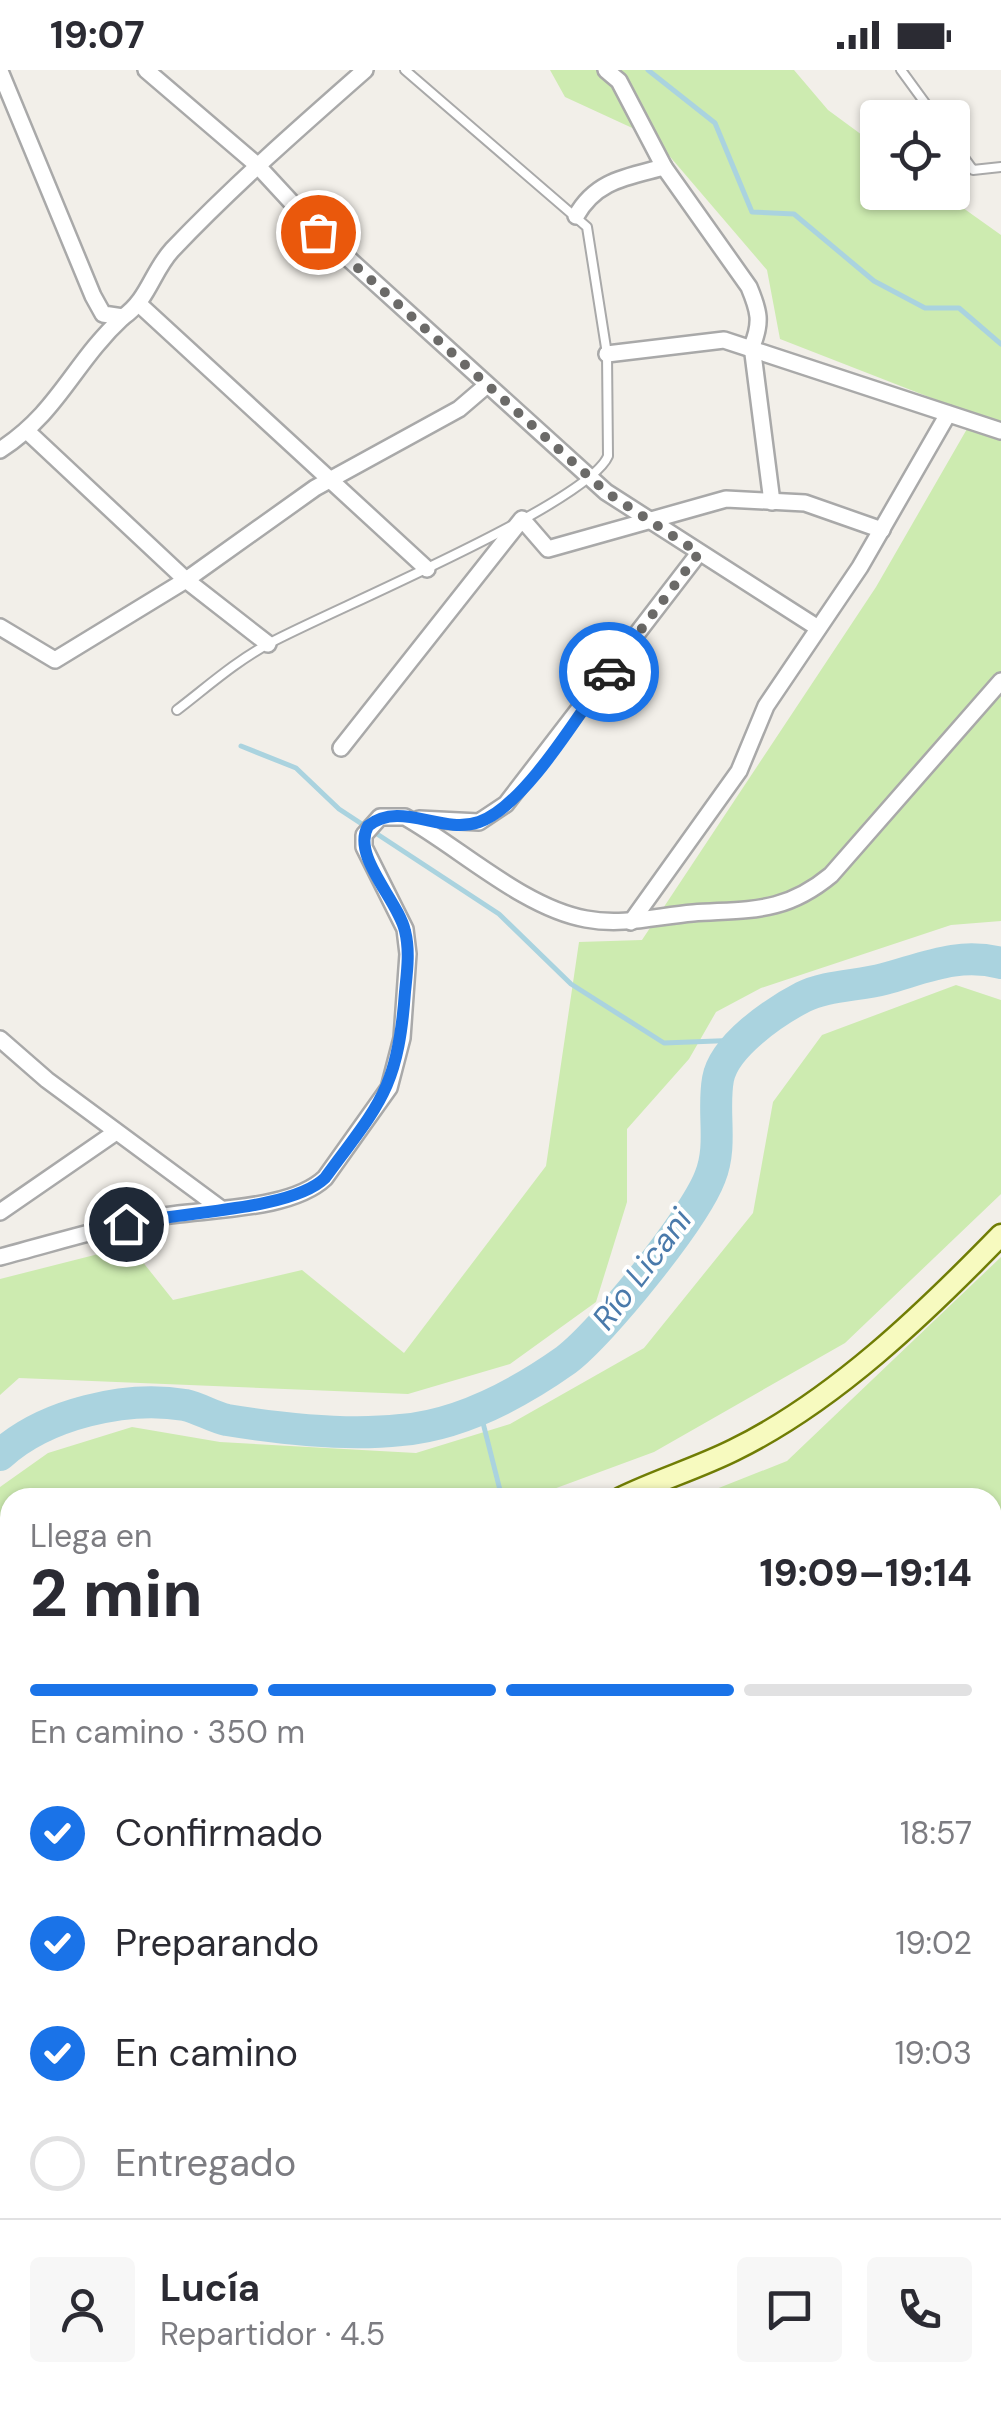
<!DOCTYPE html>
<html lang="es">
<meta charset="utf-8">
<style>
:root{--surface:#fff;--page:#f7f7f7;--text:#2b2b33;--muted:#7c7c81;--line:#e1e1e2;--accent:#1a73e8}
body{margin:0;font-family:"DM Sans",sans-serif;background:var(--page);color:var(--text);height:100vh;display:flex;flex-direction:column;font-size:38px;white-space:nowrap}
*{box-sizing:border-box;margin:0}
p{font-size:32px;color:var(--muted)}
.icon{flex:none;width:55px;height:55px;fill:none;stroke:currentColor;stroke-width:2;stroke-linecap:round;stroke-linejoin:round}
.map{position:relative;flex:1;overflow:hidden}
.panel{position:absolute;left:0px;top:1418px;width:1002px;height:932px;display:flex;flex-direction:column;background:var(--surface);border-radius:30px 30px 0 0;box-shadow:0 2px 8px #0004}
.panel>*{flex:none}
.controls{position:absolute;left:860px;top:30px;display:grid;gap:20px}
.controls a{display:grid;place-items:center;width:110px;height:110px;border-radius:10px;background:var(--surface);box-shadow:0 2px 8px #0004;font-size:50px}
.pin{position:absolute;display:grid;place-items:center;width:85px;height:85px;color:#fff;margin:-42px;border:5px solid #fff;border-radius:50%;box-shadow:0 2px 10px #0007}
.courier{position:absolute;display:grid;place-items:center;width:100px;height:100px;margin:-50px;border:8px solid #1a73e8;border-radius:50%;background:#fff;color:#222;box-shadow:0 2px 12px #0007}
.head em{font-style:normal;font-weight:800}
.head div{display:flex;flex-direction:column-reverse}
.head{display:flex;align-items:center;justify-content:space-between;height:170px;padding:0 30px}
h1{font-size:65px;font-weight:800;line-height:75px}
.bar{display:grid;grid-template-columns:repeat(4,1fr);gap:15px 10px;align-content:center;height:120px;padding:0 30px}
.bar i{height:12px;border-radius:8px;background:var(--line)}
.bar .selected{background:var(--accent)}
.bar p{grid-column:span 4}
.line{display:flex;align-items:center;gap:25px;padding:0 30px;border-top:2px solid var(--line)}
.line div{flex:1}
.round{display:grid;place-items:center;flex:none;width:105px;height:105px;border-radius:10px;background:var(--page)}
ol{padding:0 30px;list-style:none}
li{display:flex;align-items:center;gap:30px;height:110px}
li p{margin-inline-start:auto}
li .icon{padding:10px;border-radius:50%;background:var(--accent);color:#fff;stroke-width:4}
li:last-child{color:var(--muted)}
li i{width:55px;height:55px;border:5px solid var(--line);border-radius:50%}
.status{display:flex;justify-content:space-between;align-items:center;height:70px;padding:0 50px;background:var(--surface);direction:ltr}
.status svg{height:28px;fill:currentColor}
.map>svg:first-child{display:block}
</style>
<div class="status"><b>19:07</b><svg viewBox="0 0 49 12"><path d="M0 12V9h3v3zM5 12V6h3v6zM10 12V3h3v9zM15 12V0h3v12zM26 1h20v11H26zM47 4h2v5h-2z"/></svg></div>
<div class="map">
<svg width="1001" height="2348" viewBox="0 0 1001 2348">
<rect width="100%" height="100%" fill="#f2efe9"/>
<!-- grass -->
<g fill="#cdebb0">
<polygon points="550,0 794,0 828,40 877,76 878,122 942,123 1001,165 1001,851 951,855 761,918 716,942 689,989 627,1059 627,1132 596,1232 510,1294 408,1324 19,1308 0,1325 0,1209 130,1176 173,1230 302,1200 404,1283 546,1096 579,872 642,870 876,517 975,345 780,269 767,200 654,68 565,27"/>
<polygon points="956,915 1001,930 1001,1124 845,1273 654,1382 532,1427 10,1428 10,1570 0,1578 0,1417 48,1383 132,1357 220,1372 416,1383 510,1354 644,1278 753,1143 773,1032 822,965"/>
<polygon points="1001,1187 1001,1466 993,1472 992,1428 696,1427 787,1391"/>
<polygon points="1001,1516 1001,2021 994,2022 992,1522"/>
<polygon points="0,1756 10,1766 10,2340 185,2340 198,2348 0,2348"/>
<polygon points="482,2340 892,2340 894,2348 484,2348"/>
</g>
<g fill="none" stroke-linecap="round" stroke-linejoin="round">
<!-- stream -->
<g stroke="#aad3df" stroke-width="5">
<polyline points="648,0 715,53 752,142 794,144 874,211 925,238 959,238 1001,274"/>
<polyline points="241,676 296,698 339,739 499,844 571,914 664,973 742,970"/>
<polyline points="480,1341 502,1428"/>
<polyline points="6,1619 10,1636"/>
<polyline points="0,1929 10,1916"/>
<polyline points="0,1961 10,1963"/>
<polyline points="0,2037 10,2040"/>
<polyline points="0,2086 10,2089"/>
<polyline points="0,2208 10,2196"/>
<polyline points="0,2295 0,2321"/>
<polyline points="684,2340 704,2348"/>
</g>
<!-- river -->
<path stroke="#aad3df" stroke-width="32" d="M0 1385C45 1344 126 1325 185 1335 199 1338 213 1347 227 1350 282 1359 346 1366 401 1360 460 1355 518 1324 566 1290 602 1263 694 1149 710 1107 723 1075 712 1042 718 1009 724 976 774 942 803 927 826 915 859 916 884 909 925 898 958 882 1001 893"/>
<!-- lane casing -->
<g stroke="#a9a9a9" stroke-width="12">
<g id="lane">
<polyline points="901,0 936,48"/>
<polyline points="952,71 973,100 1001,97"/>
<path d="M177 640C207 617 236 591 270 573 329 541 588 434 608 386L607 284 587 157 405 0"/>
</g>
</g>
<!-- street casing -->
<g stroke="#a9a9a9" stroke-width="20">
<g id="street">
<polyline points="146,0 257,95 318,161 606,422 818,558"/>
<path d="M606 0 619 11 664 97 749 217C759 241 762 252 752 276L772 432"/>
<path d="M0 1 93 226 103 244 123 247C148 230 152 202 172 180 233 116 299 58 365 0"/>
<path d="M576 146C596 110 627 107 664 97"/>
<polyline points="140,235 427,499"/>
<polyline points="607,284 724,270 1001,361"/>
<polyline points="28,362 186,510 268,574"/>
<path d="M0 380C59 342 73 293 123 247"/>
<polyline points="0,557 55,590 186,510 315,418 459,339 487,315"/>
<polyline points="341,678 522,449 548,479 726,429 805,433 882,460"/>
<polyline points="419,749 479,752 506,734 699,483"/>
<polyline points="631,852 739,701 766,636 860,497 948,344"/>
<polyline points="0,969 47,1010 220,1138"/>
<polyline points="0,1142 116,1062"/>
<path d="M0 1187C50 1174 101 1158 152 1148 201 1138 289 1142 325 1108L389 1018 402 968 408 884 405 859 364 777V765L380 747H405C460 778 524 838 586 849 623 856 657 846 693 843 749 839 784 844 831 805L1001 611"/>
<polyline points="992,1495 1001,1488"/>
<polyline points="0,1784 5,1754 6,1690 10,1683"/>
<polyline points="214,2340 232,2348"/>
<polyline points="258,2340 261,2348"/>
<polyline points="444,2340 447,2348"/>
<polyline points="918,2340 920,2348"/>
<polyline points="196,2348 201,2340"/>
</g>
</g>
<!-- secondary casing -->
<g stroke="#707d05" stroke-width="25">
<g id="secondary">
<path d="M621 1428C658 1410 698 1398 734 1380 834 1331 924 1244 1001 1165"/>
<polyline points="0,1614 10,1606"/>
</g>
</g>
<!-- lane -->
<use href="#lane" stroke="#fff" stroke-width="8"/>
<!-- street -->
<use href="#street" stroke="#fff" stroke-width="15"/>
<!-- secondary -->
<use href="#secondary" stroke="#f7fabf" stroke-width="20"/>
</g>
<g fill="none" stroke-linecap="round" stroke-linejoin="round">
<!-- done -->
<polyline stroke="#6b6a68" stroke-width="10" stroke-dasharray="0 18" points="318,162 606,422 699,483 609,602"/>
<!-- route -->
<path stroke="#1a73e8" stroke-width="12" d="M126 1154C176 1142 291 1141 325 1108 380 1033 398 1019 405 922 407 902 410 881 405 861 398 830 351 786 368 756 401 730 441 765 479 752 525 736 580 642 609 602"/>
</g>
<g text-anchor="middle" stroke-width="8" stroke-linejoin="round" paint-order="stroke">
<!-- water labels -->
<g font-size="32" font-style="italic" fill="#4a7aab" stroke="#fff">
<text transform="translate(642 1199) rotate(-53)" y="11">Río Licani</text>
</g>
</g>
</svg>
<div class="controls">
<a><svg class="icon" aria-label="locate" viewBox="0 0 24 24"><circle cx="12" cy="12" r="6"/><path d="M12 2v4M12 18v4M2 12h4M18 12h4"/></svg></a>
</div>
<div class="pin" style="left:318px;top:162px;background:#ea580c"><svg class="icon" aria-label="bag" viewBox="0 0 24 24"><path d="M5 8h14l-1 12H6zM9 8a3 3 0 0 1 6 0"/></svg></div>
<div class="pin" style="left:126px;top:1154px;background:#1f2937"><svg class="icon" aria-label="home" viewBox="0 0 24 24"><path d="M3 11l9-7 9 7M6 9v11h12V9"/></svg></div>
<div class="courier" style="left:609px;top:602px"><svg class="icon" aria-label="car" viewBox="0 0 24 24"><path d="M5 17H2v-5l4-1 3-4h7l3 4 3 1v5h-3M9 17h6M6 11h13"/><circle cx="7" cy="17" r="2"/><circle cx="17" cy="17" r="2"/></svg></div>
<section class="panel">
<div class="head"><div><h1>2 min</h1><p>Llega en</p></div><em>19:09–19:14</em></div>
<div class="bar"><i class="selected"></i><i class="selected"></i><i class="selected"></i><i></i><p>En camino · 350 m</p></div>
<ol>
<li><svg class="icon" aria-label="check" viewBox="0 0 24 24"><path d="M5 12l5 5 9-10"/></svg>Confirmado<p>18:57</p></li>
<li><svg class="icon" aria-label="check" viewBox="0 0 24 24"><path d="M5 12l5 5 9-10"/></svg>Preparando<p>19:02</p></li>
<li><svg class="icon" aria-label="check" viewBox="0 0 24 24"><path d="M5 12l5 5 9-10"/></svg>En camino<p>19:03</p></li>
<li><i></i>Entregado</li>
</ol>
<div class="line" style="height:180px"><a class="round"><svg class="icon" aria-label="person" viewBox="0 0 24 24"><circle cx="12" cy="8" r="4"/><path d="M4 21q1-7 8-7t8 7"/></svg></a><div><b>Lucía</b><p>Repartidor · 4.5</p></div><a class="round"><svg class="icon" aria-label="chat" viewBox="0 0 24 24"><path d="M4 5h16v11H9l-5 4z"/></svg></a><a class="round"><svg class="icon" aria-label="phone" viewBox="0 0 24 24"><path d="M5 4h4l2 5-3 2q2 4 5 5l2-3 5 2v4C11 20 4 13 5 4z"/></svg></a></div>
</section>
</div>
